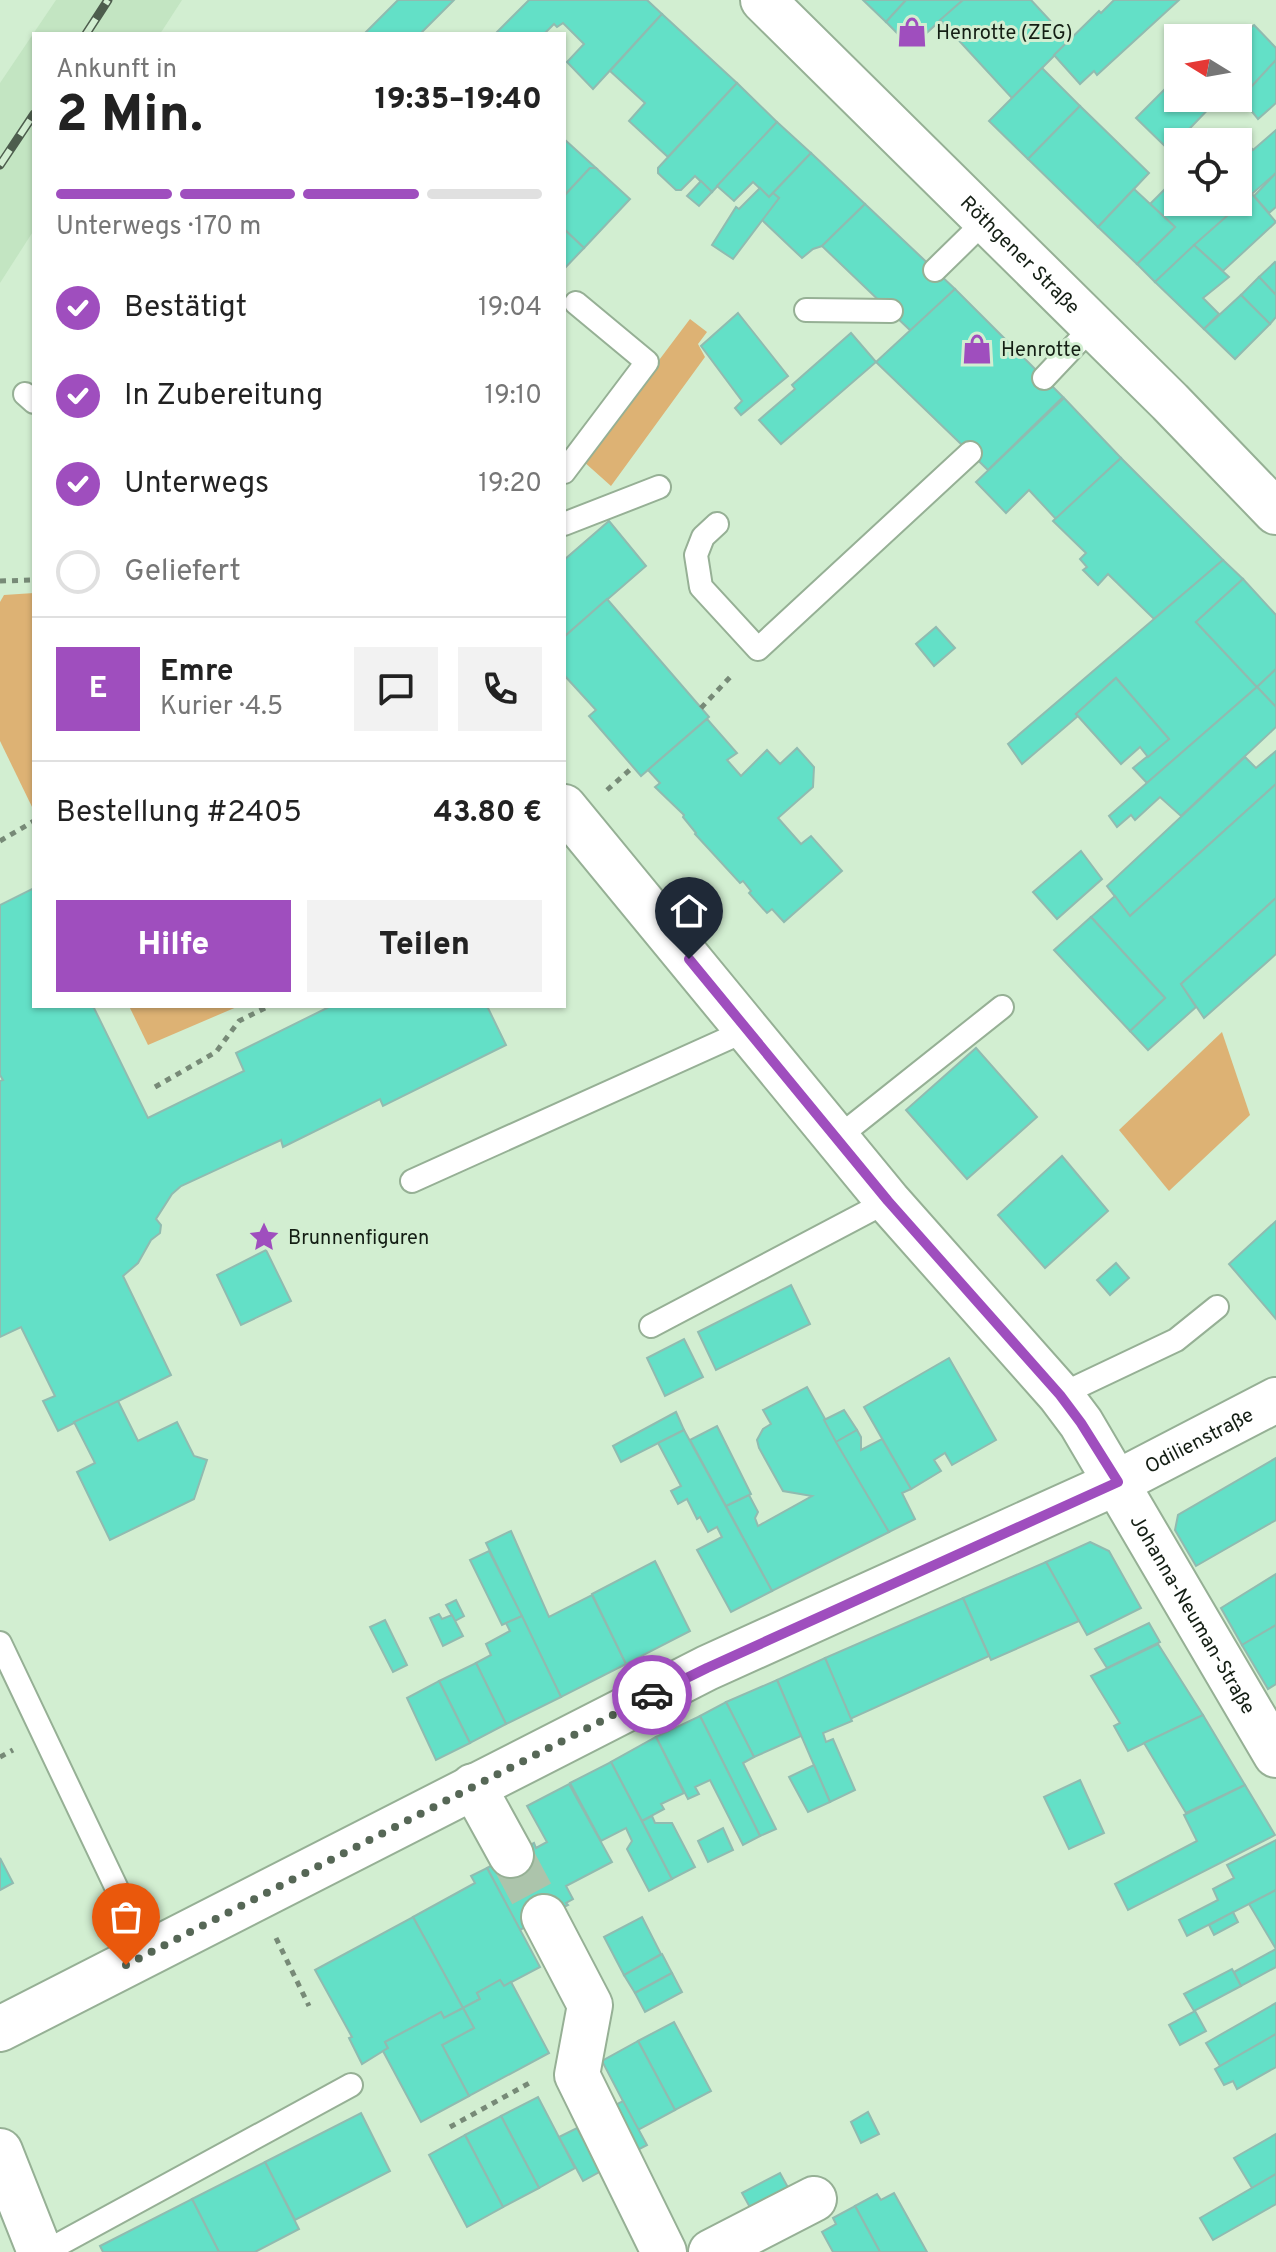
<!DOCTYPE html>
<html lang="de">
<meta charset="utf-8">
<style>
:root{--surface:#fff;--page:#f2f2f2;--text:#222;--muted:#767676;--line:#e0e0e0;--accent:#9f4ebe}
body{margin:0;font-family:Overpass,sans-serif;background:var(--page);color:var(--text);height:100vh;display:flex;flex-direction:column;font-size:30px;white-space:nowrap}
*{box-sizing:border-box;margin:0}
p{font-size:26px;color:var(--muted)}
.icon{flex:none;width:44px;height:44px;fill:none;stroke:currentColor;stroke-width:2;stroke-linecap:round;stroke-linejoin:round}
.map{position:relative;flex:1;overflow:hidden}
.side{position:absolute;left:32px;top:32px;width:534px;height:976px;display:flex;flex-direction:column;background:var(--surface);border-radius:0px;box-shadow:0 2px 6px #0004}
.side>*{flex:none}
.needle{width:52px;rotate:281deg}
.fabs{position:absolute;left:1164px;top:24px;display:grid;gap:16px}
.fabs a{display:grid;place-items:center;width:88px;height:88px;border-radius:0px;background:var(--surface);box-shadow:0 2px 6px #0004;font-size:40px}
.pin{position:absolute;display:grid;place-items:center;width:68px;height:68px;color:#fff;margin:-82px -34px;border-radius:50% 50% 50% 0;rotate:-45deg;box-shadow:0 0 8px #0007}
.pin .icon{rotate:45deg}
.courier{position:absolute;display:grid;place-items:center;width:80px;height:80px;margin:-40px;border:6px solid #9f4ebe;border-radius:50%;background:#fff;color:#222;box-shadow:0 2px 10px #0007}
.summary em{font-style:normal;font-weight:800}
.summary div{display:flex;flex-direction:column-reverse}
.summary{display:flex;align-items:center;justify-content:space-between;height:136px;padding:0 24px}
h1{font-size:52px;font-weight:800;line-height:60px}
.bar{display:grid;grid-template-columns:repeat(4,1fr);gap:12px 8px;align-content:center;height:96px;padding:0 24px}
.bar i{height:10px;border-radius:6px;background:var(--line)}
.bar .selected{background:var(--accent)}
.bar p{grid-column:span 4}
.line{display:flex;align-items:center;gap:20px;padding:0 24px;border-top:2px solid var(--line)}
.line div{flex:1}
.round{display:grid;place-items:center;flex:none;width:84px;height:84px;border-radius:0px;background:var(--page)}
ol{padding:0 24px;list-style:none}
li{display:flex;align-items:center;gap:24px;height:88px}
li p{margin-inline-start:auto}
li .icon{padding:8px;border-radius:50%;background:var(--accent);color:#fff;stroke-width:4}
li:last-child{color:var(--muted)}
li i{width:44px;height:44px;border:4px solid var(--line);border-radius:50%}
.primary-button{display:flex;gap:16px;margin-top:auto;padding:16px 24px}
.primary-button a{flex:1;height:92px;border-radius:0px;background:var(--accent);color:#fff;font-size:32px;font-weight:800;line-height:92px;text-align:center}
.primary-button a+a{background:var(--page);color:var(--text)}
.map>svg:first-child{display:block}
</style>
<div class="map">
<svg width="1276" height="2252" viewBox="0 0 1276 2252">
<rect width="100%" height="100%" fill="#d2eed1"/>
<!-- built -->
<polygon fill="#c3e5c2" points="56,0 182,0 160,34 34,34 34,230 0,283 0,83"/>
<!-- green -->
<g fill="#ddb274">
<polygon points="690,319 707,332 698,344 705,357 611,486 583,461"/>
<polygon points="34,593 34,811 0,741 0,602 4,595"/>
<polygon points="129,1006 239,1006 148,1045"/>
<polygon points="1222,1032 1250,1115 1169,1191 1119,1130"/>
</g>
<!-- building -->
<g fill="#63e0c7" stroke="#90bbb0" stroke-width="2">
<polygon points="398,0 454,0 420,34 364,34"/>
<polygon points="529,0 647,0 662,14 593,89 567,62 584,44 563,23 557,27 554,24 544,34 495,34"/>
<polygon points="863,0 906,0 886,22"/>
<polygon points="906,0 963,0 911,47 886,22"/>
<polygon points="963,0 1031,0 1069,41 1012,98 940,20"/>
<polygon points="1114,0 1179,0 1097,75 1094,71 1080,84 1054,55 1099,11 1101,13"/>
<polygon points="662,14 737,83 668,157 629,121 645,103 610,71"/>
<polygon points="1254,25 1276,48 1276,60 1241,98 1238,95 1238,38"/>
<polygon points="1276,60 1276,103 1258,119 1241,98"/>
<polygon points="1042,68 1080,106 1028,159 989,121"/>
<polygon points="1178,76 1178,98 1219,98 1169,150 1136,118"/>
<polygon points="737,83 777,122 712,192 695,176 681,190 676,190 658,173 658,168"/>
<polygon points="1080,106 1149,173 1098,227 1028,159"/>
<polygon points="777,122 811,153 769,197 753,182 734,201 717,186"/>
<polygon points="1276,130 1276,173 1245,200 1238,193 1238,148 1245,141 1253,150"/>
<polygon points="564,139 596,168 590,168 564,196"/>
<polygon points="811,153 865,204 822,246 813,249 802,258 762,220 779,198 773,193"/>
<polygon points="590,168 596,168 630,199 584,248 564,229 564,196"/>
<polygon points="1276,173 1276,207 1269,213 1254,196"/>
<polygon points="1178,176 1178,202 1238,202 1238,193 1245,200 1155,282 1137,264 1175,227 1150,204"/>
<polygon points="701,181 712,192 699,206 687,196"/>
<polygon points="760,188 769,197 773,193 779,198 733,259 712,245 736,207 739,209"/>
<polygon points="1134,189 1175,227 1137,264 1098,227"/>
<polygon points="1252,194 1276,222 1223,271 1194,245"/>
<polygon points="865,204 955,289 912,332 822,246"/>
<polygon points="564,229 584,248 564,269"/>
<polygon points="1194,245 1229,277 1203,298 1219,314 1204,329 1155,282"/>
<polygon points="1275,262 1276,263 1276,295 1259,277"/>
<polygon points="1259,277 1276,295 1276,317 1270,324 1241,295"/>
<polygon points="955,289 1063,397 988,470 876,362"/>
<polygon points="1241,295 1270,324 1235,359 1204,329"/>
<polygon points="738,313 788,376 741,415 735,408 742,401 701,346"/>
<polygon points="851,333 876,362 781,444 759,420 795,389 792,385"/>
<polygon points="1064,398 1121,458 1056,519 1029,490 1006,513 976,482"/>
<polygon points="1121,458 1223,560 1154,619 1108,574 1098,585 1083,570 1087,567 1080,559 1086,553 1053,521"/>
<polygon points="609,521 646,566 564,637 564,560"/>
<polygon points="1223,560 1243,579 1196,622 1257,687 1147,783 1133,768 1169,739 1116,678 1076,714 1078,716 1022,764 1008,744"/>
<polygon points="1243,579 1276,615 1276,669 1257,687 1196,622"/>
<polygon points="607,599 709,717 641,776 589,716 596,710 564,675 564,637"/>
<polygon points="936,627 955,648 934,666 916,644"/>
<polygon points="1276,669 1276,707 1257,687"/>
<polygon points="1116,678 1169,739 1148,757 1140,747 1121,764 1076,714"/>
<polygon points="1257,687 1276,707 1276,727 1181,816 1160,797 1135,820 1131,815 1117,827 1109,816"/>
<polygon points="707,719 737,753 727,760 741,776 767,750 780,764 797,748 814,767 813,787 778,818 801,844 811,836 842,871 784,922 772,909 767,913 749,893 751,891 743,881 740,883 695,834 696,833 683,817 684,815 655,787 660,783 648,770"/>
<polygon points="1276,751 1276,784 1130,916 1107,886 1245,757 1256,768"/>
<polygon points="1276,784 1276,898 1181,984 1196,1007 1148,1050 1130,1031 1165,998 1091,917 1115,896 1130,916"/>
<polygon points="1081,851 1102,879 1057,919 1033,892"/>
<polygon points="34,888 34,1006 93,1006 148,1118 244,1071 236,1053 331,1006 487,1006 506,1045 383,1106 380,1099 283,1147 281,1140 181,1186 172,1194 156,1219 161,1225 160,1233 151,1240 138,1263 123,1276 171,1375 58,1431 43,1401 55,1396 21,1327 0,1337 0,1081 3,1080 0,1075 0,905"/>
<polygon points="1276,898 1276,954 1204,1018 1181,984"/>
<polygon points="1091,917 1165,998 1130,1031 1054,950"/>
<polygon points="976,1048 1037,1117 967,1179 906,1110"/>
<polygon points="1062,1156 1108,1211 1045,1268 998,1215"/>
<polygon points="1276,1221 1276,1319 1229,1264"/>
<polygon points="266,1250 291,1301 241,1325 217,1275"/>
<polygon points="1116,1263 1129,1278 1110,1295 1097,1280"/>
<polygon points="791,1285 810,1324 716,1370 698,1332"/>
<polygon points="684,1339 703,1377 665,1396 647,1358"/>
<polygon points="949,1358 996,1440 952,1465 945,1453 934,1460 941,1471 911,1489 864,1407"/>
<polygon points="807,1387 889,1532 772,1591 726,1506 749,1495 758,1512 755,1518 758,1526 812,1496 783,1491 759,1448 757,1440 763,1429 771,1424 763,1410"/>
<polygon points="118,1401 138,1441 177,1422 194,1456 207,1460 194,1499 110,1540 77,1472 95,1463 74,1422"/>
<polygon points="844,1410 857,1430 836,1442 824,1420"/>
<polygon points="676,1412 684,1430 621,1462 613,1446"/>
<polygon points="717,1426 751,1494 726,1506 690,1440"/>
<polygon points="684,1430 772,1591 731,1612 697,1550 722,1537 717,1527 708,1532 700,1517 697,1519 687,1499 678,1504 671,1491 681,1486 658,1443"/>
<polygon points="857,1430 861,1437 861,1450 882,1439 911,1489 902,1493 915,1519 889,1532 836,1442"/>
<polygon points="1276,1458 1276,1520 1196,1566 1175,1530 1178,1515"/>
<polygon points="511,1531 549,1617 592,1595 626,1664 561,1697 486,1543"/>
<polygon points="1090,1542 1109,1551 1141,1608 1087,1635 1046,1562"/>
<polygon points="489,1551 522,1616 502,1625 470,1560"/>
<polygon points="655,1561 690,1631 626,1664 592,1594"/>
<polygon points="1046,1562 1079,1621 991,1660 963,1598"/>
<polygon points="1276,1574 1276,1625 1242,1645 1221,1608"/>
<polygon points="963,1598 989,1656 850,1719 825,1658"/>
<polygon points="456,1600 464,1616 455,1621 446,1605"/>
<polygon points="439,1614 442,1619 452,1615 463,1636 443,1646 430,1618"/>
<polygon points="522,1616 561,1697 506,1724 476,1663 491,1655 486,1644 510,1631 506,1623"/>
<polygon points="385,1620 407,1665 393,1672 370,1627"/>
<polygon points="1149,1623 1160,1642 1107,1668 1095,1649"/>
<polygon points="1276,1625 1276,1684 1268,1689 1242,1645"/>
<polygon points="1158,1644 1203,1715 1128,1751 1114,1726 1120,1723 1091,1676"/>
<polygon points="825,1658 852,1721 823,1733 826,1742 833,1739 855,1790 830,1802 777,1680"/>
<polygon points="476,1663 506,1724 470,1743 439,1681"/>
<polygon points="777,1680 801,1736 754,1757 726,1702"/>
<polygon points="439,1681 470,1743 436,1760 407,1698"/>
<polygon points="726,1702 754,1757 743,1763 776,1829 760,1836 700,1716"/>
<polygon points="1203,1715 1245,1785 1186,1813 1144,1743"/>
<polygon points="700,1716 760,1836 743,1845 710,1780 695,1787 699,1794 688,1799 656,1737"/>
<polygon points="656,1737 684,1793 661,1804 664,1809 642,1821 611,1762"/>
<polygon points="611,1762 672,1879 649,1891 627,1849 632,1841 626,1828 601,1841 570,1783"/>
<polygon points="814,1765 830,1802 808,1812 789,1777"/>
<polygon points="1080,1780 1104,1833 1069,1849 1044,1797"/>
<polygon points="569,1784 612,1862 566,1886 573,1899 566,1903 568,1905 520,1930 487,1868 534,1843 536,1848 547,1842 527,1806"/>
<polygon points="1245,1785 1275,1835 1128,1910 1115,1884 1197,1841 1184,1815"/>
<polygon points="652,1816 655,1823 672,1823 695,1867 672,1879 642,1821"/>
<polygon points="723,1828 733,1850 708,1862 698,1841"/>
<polygon points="1276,1840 1276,1890 1187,1936 1179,1920 1218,1900 1213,1889 1234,1878 1227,1865"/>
<polygon points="0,1858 13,1883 0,1890"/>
<polygon points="487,1868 540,1967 504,1986 500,1980 477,1993 480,1999 463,2008 413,1917 475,1883 471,1876"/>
<polygon points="1276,1890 1276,1967 1241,1986 1234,1972 1276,1949 1249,1904"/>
<polygon points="1233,1912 1238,1922 1214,1935 1209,1925"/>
<polygon points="413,1917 463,2008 444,2018 441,2012 385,2042 388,2048 362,2064 349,2038 352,2037 315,1970"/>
<polygon points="642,1917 661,1954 624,1975 604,1937"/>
<polygon points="662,1954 672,1973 635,1993 624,1975"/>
<polygon points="1232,1969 1241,1986 1194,2011 1184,1994"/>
<polygon points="672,1973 682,1992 645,2012 635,1993"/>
<polygon points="500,1980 504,1986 511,1982 549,2053 469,2096 442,2045 474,2028 463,2008 480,1999 477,1993"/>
<polygon points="1276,2003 1276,2034 1220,2066 1206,2043"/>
<polygon points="463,2008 474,2028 442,2045 469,2096 421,2122 383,2051 388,2048 385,2042 441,2012 444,2018"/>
<polygon points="1195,2011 1206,2031 1180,2045 1169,2025"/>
<polygon points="674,2022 711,2091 675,2110 638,2041"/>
<polygon points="1276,2034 1276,2067 1237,2089 1233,2081 1224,2085 1215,2069"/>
<polygon points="638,2041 675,2110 638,2130 602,2061"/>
<polygon points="538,2097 575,2168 539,2188 501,2116"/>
<polygon points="623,2101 647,2145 628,2155 604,2111"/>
<polygon points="868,2112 879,2134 861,2143 851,2122"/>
<polygon points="361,2113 390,2171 295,2220 265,2162"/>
<polygon points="501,2116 539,2188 503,2207 465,2135"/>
<polygon points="577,2128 601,2171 583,2181 559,2137"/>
<polygon points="1276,2134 1276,2174 1252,2188 1234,2158"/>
<polygon points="465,2135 503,2207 467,2227 429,2155"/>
<polygon points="265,2162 299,2229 255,2252 219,2252 192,2199"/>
<polygon points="780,2173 790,2191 752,2211 742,2193"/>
<polygon points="1276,2174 1276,2204 1213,2240 1200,2218"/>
<polygon points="894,2193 927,2252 880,2252 855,2206 877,2194 881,2200"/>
<polygon points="192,2199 219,2252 103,2252 100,2246"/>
<polygon points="855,2206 880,2252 833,2252 822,2232 836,2224 833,2218"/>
</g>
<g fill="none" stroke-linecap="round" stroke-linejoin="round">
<!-- minor-tunnel -->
<polyline stroke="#acc4ab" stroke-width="44" stroke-dasharray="44 22" stroke-linecap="butt" points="511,1855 544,1917"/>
<!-- service casing -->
<g stroke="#96b095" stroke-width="26">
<g id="service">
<polyline points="935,270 986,220"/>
<polyline points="806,310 891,311"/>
<polyline points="1044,378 1093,326"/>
<polyline points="25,394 34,402"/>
<polyline points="564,472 647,362 576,303"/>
<polyline points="564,524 659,487"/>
<polyline points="717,524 703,537 696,555 701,587 758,649 970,453"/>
<polyline points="836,1139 1002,1007"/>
<polyline points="412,1181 747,1030"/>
<polyline points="651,1326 888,1201"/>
<polyline points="1060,1395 1176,1340 1217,1307"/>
<polyline points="0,1643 148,1954"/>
<polyline points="45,2252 351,2085"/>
</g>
</g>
<!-- minor casing -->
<g stroke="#96b095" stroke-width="48">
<g id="minor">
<path id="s1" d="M564 807 888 1201 1060 1395 1081 1423 1276 1755"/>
<polyline points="473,1786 511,1855"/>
<polyline points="544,1917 590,2005 577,2075 664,2252"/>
<polyline points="0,2151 40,2252"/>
<polyline points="711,2252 814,2199"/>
</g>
</g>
<!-- secondary casing -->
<g stroke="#96b095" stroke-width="48">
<g id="secondary">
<path id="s2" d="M763 0 1170 402 1276 512"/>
<path id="s3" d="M0 2029 707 1668 1118 1482 1276 1400"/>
</g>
</g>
<!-- path -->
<g stroke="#778a77" stroke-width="5" stroke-dasharray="6 6" stroke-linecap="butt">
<polyline points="0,581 34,580"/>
<polyline points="701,708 733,674"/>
<polyline points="607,790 633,767"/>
<polyline points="0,841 34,821"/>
<polyline points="155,1087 216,1052 239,1021 269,1006"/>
<polyline points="0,1757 13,1750"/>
<polyline points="276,1938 309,2006"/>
<polyline points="450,2127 533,2081"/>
</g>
<!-- service -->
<use href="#service" stroke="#fff" stroke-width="22"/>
<!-- minor -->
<use href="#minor" stroke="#fff" stroke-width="44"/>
<!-- secondary -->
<use href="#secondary" stroke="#fff" stroke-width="44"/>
<!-- rail casing -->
<g stroke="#4d5d4d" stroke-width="9">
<g id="rail">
<polyline points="86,34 108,0"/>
<polyline points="0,165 34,114"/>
</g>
</g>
<!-- rail -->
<use href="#rail" stroke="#d2eed1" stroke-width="6" stroke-dasharray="18" stroke-linecap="butt"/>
</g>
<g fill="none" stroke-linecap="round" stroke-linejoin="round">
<!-- done -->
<polyline stroke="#566756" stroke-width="8" stroke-dasharray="0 14.4" points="126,1965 652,1695"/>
<!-- route -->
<polyline stroke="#9f4ebe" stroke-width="10" points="652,1695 707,1668 1118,1482 1081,1423 1060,1395 888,1201 689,959"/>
</g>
<!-- icons -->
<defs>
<g id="shop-bare" transform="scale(2.4)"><path d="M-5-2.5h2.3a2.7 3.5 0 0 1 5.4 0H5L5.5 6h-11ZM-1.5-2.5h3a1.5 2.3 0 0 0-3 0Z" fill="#9f4ebe" stroke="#d2eed1" stroke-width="2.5" paint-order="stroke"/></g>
<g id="sight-bare" transform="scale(2.4)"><path d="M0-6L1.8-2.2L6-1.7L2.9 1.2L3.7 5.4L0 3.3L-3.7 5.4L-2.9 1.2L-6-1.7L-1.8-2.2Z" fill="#9f4ebe" stroke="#d2eed1" stroke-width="2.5" paint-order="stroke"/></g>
</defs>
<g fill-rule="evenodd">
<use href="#shop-bare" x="912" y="32"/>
<use href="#shop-bare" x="977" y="349"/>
<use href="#sight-bare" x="264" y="1237"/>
</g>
<g text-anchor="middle" stroke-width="6" stroke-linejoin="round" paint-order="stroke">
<!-- poi labels -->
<g font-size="20" fill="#141e14" stroke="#d2eed1" text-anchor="start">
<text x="936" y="39">Henrotte (ZEG)</text>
<text x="1001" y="356">Henrotte</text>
<text x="288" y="1244">Brunnenfiguren</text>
</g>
<!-- street labels -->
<g font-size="20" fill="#141e14" stroke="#d2eed1">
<text dy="7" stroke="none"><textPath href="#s2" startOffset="362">Röthgener Straße</textPath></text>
<text dy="7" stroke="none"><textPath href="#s3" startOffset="1336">Odilienstraße</textPath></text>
<text dy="7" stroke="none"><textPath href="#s1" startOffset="1026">Johanna-Neuman-Straße</textPath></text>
</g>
</g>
</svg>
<div class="fabs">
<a><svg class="needle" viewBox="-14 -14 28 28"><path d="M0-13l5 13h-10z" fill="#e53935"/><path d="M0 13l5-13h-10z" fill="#767676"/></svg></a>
<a><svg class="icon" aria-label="locate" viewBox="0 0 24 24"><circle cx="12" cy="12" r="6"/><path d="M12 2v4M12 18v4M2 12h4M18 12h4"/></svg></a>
</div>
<div class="pin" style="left:126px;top:1965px;background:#ea580c"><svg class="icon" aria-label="bag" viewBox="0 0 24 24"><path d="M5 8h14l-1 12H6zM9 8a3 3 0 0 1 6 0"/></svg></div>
<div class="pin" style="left:689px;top:959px;background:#1f2937"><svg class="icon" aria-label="home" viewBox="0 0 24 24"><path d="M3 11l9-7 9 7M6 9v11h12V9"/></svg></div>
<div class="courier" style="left:652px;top:1695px"><svg class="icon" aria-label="car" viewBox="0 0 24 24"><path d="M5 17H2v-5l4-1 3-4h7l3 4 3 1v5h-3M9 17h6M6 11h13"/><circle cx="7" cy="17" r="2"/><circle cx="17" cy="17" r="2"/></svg></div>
<section class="side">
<div class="summary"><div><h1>2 Min.</h1><p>Ankunft in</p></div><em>19:35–19:40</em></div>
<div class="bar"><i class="selected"></i><i class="selected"></i><i class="selected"></i><i></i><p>Unterwegs · 170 m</p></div>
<ol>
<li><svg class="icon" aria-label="check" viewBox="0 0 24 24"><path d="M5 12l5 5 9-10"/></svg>Bestätigt<p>19:04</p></li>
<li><svg class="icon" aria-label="check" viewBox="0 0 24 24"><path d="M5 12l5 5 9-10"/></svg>In Zubereitung<p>19:10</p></li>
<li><svg class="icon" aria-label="check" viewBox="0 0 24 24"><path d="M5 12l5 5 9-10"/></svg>Unterwegs<p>19:20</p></li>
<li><i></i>Geliefert</li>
</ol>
<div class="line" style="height:144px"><b class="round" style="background:var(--accent);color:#fff">E</b><div><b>Emre</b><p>Kurier · 4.5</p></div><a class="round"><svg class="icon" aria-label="chat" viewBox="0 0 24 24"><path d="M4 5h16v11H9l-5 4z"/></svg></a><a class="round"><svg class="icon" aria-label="phone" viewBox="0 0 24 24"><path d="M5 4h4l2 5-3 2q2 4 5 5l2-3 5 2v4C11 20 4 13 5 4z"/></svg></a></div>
<div class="line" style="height:104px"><div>Bestellung #2405</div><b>43.80 €</b></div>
<div class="primary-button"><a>Hilfe</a><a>Teilen</a></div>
</section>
</div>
